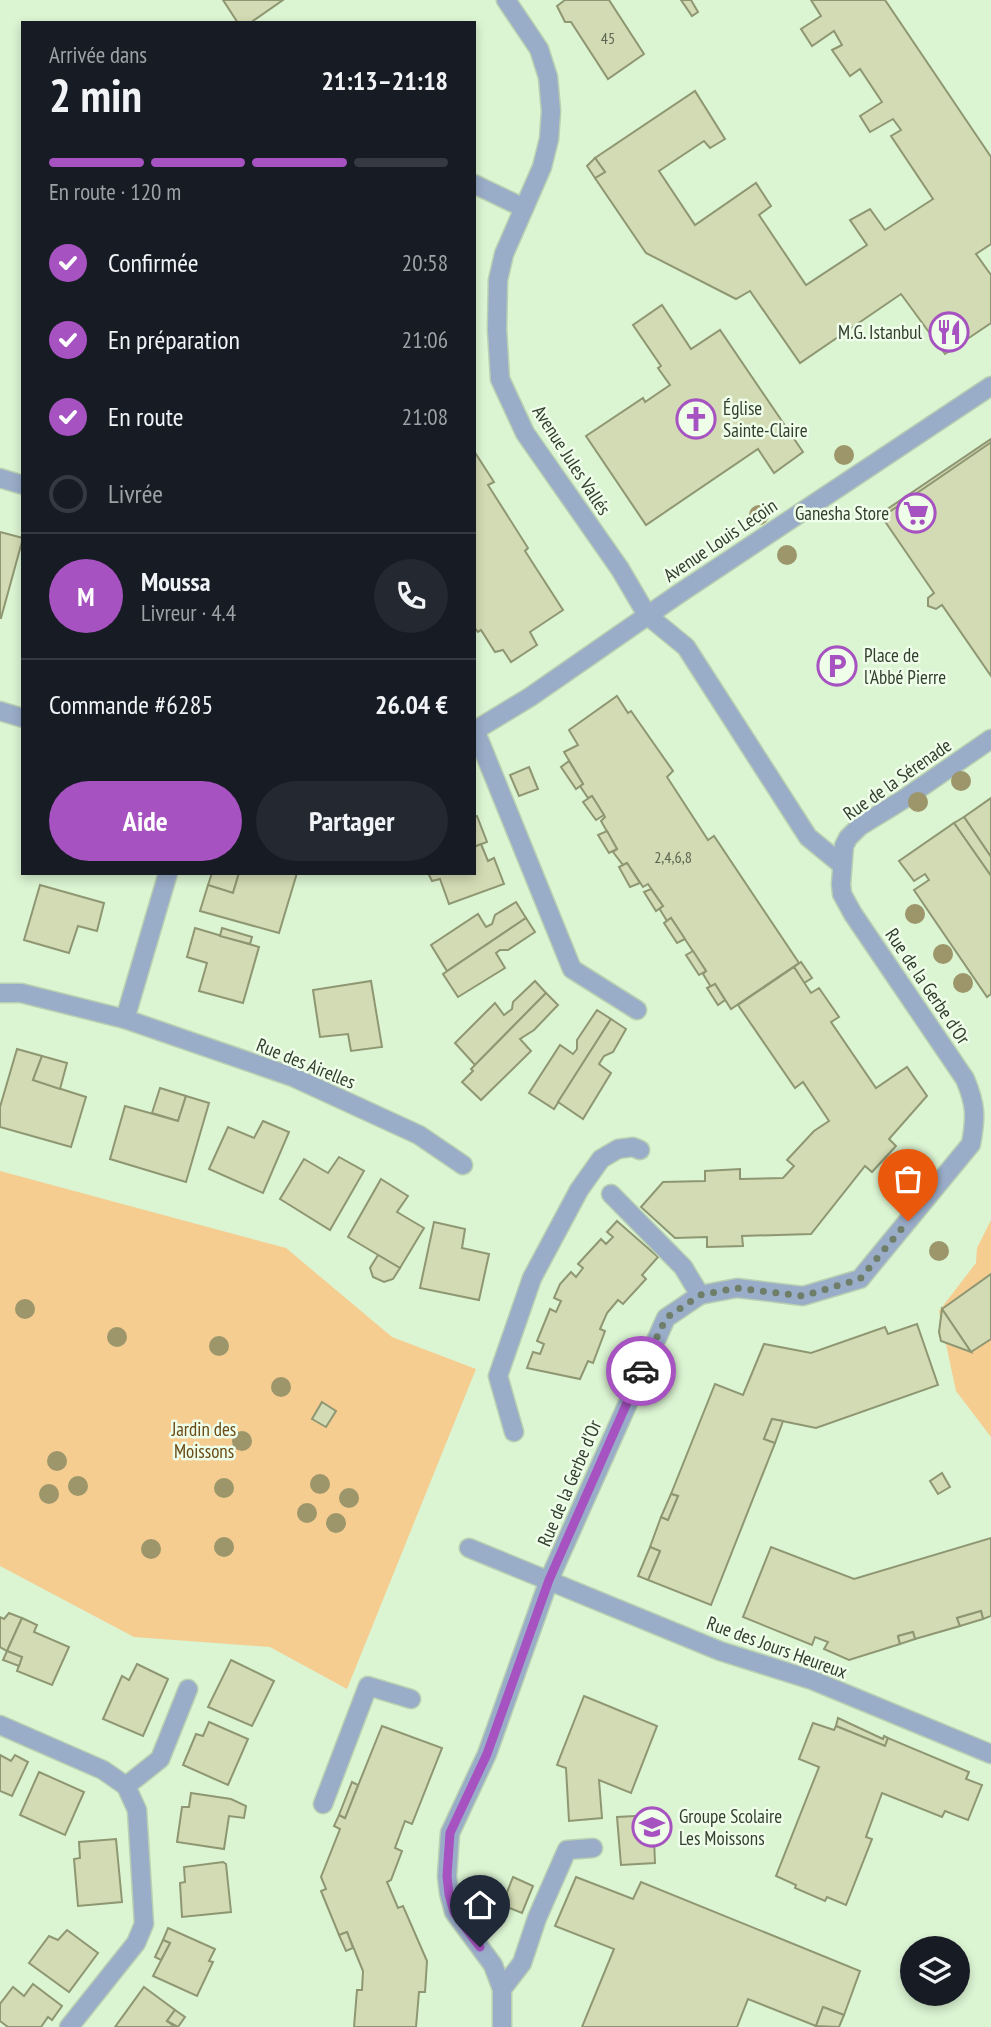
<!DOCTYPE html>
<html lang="fr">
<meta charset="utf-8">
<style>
:root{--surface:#171b24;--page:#242831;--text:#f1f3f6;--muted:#9ea1a6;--line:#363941;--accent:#a652c0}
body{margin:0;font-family:"PT Sans Narrow",sans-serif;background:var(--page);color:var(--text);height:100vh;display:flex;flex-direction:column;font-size:26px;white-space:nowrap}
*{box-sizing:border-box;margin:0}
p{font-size:23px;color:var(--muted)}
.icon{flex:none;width:38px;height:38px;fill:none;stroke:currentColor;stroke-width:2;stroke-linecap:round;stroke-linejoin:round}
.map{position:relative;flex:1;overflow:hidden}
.sheet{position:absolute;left:21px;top:21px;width:455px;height:854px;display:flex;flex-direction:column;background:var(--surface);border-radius:0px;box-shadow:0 4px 10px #0003}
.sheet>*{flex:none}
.buttons{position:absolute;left:900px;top:1936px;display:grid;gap:14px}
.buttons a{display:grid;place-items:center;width:70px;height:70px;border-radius:50%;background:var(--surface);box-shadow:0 4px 10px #0003;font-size:35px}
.pin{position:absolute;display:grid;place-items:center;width:60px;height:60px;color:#fff;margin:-72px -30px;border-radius:50% 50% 50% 0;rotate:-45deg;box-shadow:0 0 7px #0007}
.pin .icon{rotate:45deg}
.courier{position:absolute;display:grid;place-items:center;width:70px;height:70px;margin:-35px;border:5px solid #a652c0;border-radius:50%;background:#fff;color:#222;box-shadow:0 2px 9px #0007}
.overview em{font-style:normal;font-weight:700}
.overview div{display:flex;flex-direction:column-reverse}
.overview{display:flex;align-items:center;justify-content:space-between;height:119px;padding:0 28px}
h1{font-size:46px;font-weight:700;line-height:52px}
.bar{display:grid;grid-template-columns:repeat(4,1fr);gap:10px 7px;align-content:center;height:84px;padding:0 28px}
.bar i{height:9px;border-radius:5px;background:var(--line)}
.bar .on{background:var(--accent)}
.bar p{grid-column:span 4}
.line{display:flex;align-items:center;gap:18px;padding:0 28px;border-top:2px solid var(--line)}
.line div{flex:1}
.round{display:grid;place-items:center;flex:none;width:74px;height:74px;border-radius:37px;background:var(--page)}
ol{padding:0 28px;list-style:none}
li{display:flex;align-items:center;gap:21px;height:77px}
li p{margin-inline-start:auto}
li .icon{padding:7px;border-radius:50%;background:var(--accent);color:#fff;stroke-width:4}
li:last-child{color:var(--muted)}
li i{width:38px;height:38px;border:4px solid var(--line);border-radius:50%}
.cta{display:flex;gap:14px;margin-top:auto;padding:14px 28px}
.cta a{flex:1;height:80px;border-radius:42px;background:var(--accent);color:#fff;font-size:28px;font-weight:700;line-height:80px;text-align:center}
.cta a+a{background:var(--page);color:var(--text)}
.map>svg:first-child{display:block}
</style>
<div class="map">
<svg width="991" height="2027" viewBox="0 0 991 2027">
<rect width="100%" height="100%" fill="#dbf4d2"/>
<!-- green -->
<g fill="#f5cd91">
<polygon points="0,1171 286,1248 392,1337 476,1369 347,1689 270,1647 134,1637 0,1566"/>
<polygon points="991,1220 991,1437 956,1391 939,1311 976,1263 977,1248"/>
</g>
<!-- building -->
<g fill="#d3dbb4" stroke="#8f9772" stroke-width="2">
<polygon points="223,0 283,0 250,23 238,23"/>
<polygon points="565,0 609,0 644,54 608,79 571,22 565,22 557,6"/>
<polygon points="681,0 691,0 698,12 692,16"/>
<polygon points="811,0 885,0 991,157 991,244 976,254 991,275 991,323 945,354 901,294 800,363 750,291 736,299 646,253 595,178 605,172 595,158 695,91 725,139 710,148 704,141 659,171 695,225 756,183 771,206 759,215 806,285 867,245 850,220 870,209 885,230 933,199 891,136 901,130 893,119 870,132 860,116 882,102 860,69 850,76 832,50 842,45 834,31 812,46 801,29 821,16"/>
<polygon points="595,158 605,172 595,178 587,166"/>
<polygon points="662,305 691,349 720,330 803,452 774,473 758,449 646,525 586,436 643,398 645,402 670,385 658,368 661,366 633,325"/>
<polygon points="991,439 991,444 882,517 880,514"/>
<polygon points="990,443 991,444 991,676 942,605 936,609 928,606 928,598 934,593 882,517"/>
<polygon points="474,451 494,482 488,485 528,548 525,551 563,610 530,632 537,645 511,662 503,650 495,652 481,630 478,632 474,627"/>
<polygon points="0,532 23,538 1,618 0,618"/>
<polygon points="617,696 628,713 631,711 673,771 667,777 708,840 714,836 799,963 731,1009 715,984 711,987 703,974 706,971 671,918 667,921 659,908 663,906 648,884 643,887 627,863 623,865 613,852 617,849 601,821 605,817 592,796 588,798 580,786 583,784 564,752 578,745 569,730"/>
<polygon points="569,761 583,784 576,789 561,767"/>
<polygon points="529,767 538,789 519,796 510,775"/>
<polygon points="592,796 604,815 596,820 583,802"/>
<polygon points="991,798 991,857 964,817"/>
<polygon points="477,816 487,842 474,847 474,817"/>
<polygon points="964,817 991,857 991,876 954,823"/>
<polygon points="954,823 991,876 991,994 987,997 914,890 929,880 925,874 914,881 899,861"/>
<polygon points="607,831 617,849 609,853 598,835"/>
<polygon points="481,844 488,861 494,858 504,884 449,904 440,879 432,881 428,873 474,873 474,847"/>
<polygon points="627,863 640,883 630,887 619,867"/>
<polygon points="212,873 239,873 233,893 208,885"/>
<polygon points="239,873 297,873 279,933 200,911 208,885 233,893"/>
<polygon points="40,885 104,903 97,931 78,926 69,953 24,940"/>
<polygon points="651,889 663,906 656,911 644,892"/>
<polygon points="516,902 526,918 447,971 431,945 478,914 486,927 492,924 495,915"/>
<polygon points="526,918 535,932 508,950 500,950 496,953 505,968 458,997 443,974"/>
<polygon points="671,918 685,939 677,943 664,923"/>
<polygon points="195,928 259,947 243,1003 199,991 207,963 187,957"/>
<polygon points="222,928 252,937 250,944 220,936"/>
<polygon points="693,951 706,971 699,975 686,955"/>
<polygon points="801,962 812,978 804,983 794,967"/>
<polygon points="794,967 811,993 819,988 839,1017 831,1022 876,1088 907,1067 927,1096 889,1139 896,1146 872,1172 865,1166 811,1234 742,1236 743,1246 707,1247 707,1237 675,1238 641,1207 663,1182 705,1181 705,1171 740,1169 740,1179 783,1178 794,1166 787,1160 814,1131 829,1121 803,1082 795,1088 738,1005"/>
<polygon points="371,981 382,1047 351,1051 348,1034 320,1037 313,990"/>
<polygon points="535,981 546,993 475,1065 455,1043 495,1003 504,1015 512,1009 513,1002"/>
<polygon points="715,984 725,1000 718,1005 707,988"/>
<polygon points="546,993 558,1005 534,1030 520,1039 531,1051 481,1100 462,1082 473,1071 471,1069"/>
<polygon points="597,1010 611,1019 554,1109 529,1093 560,1045 573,1054 577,1049 577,1040"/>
<polygon points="611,1019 626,1029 613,1052 604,1056 599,1064 611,1073 583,1119 558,1102"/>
<polygon points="17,1049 42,1056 33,1080 86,1097 71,1147 0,1127 0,1107"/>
<polygon points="42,1056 67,1063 60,1089 33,1080"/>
<polygon points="160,1088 186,1096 178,1121 152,1113"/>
<polygon points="186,1096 209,1103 186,1182 110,1159 125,1106 178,1121"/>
<polygon points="263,1121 289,1132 263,1193 209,1169 228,1127 254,1138"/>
<polygon points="339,1157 364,1171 330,1230 280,1199 304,1159 328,1173"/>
<polygon points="381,1179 408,1196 397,1212 424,1228 400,1268 348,1237"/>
<polygon points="617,1221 658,1257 642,1275 646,1279 623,1304 618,1300 607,1313 600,1329 605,1331 593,1363 588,1361 580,1379 527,1368 533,1352 540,1354 544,1344 537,1341 550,1309 556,1312 561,1301 554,1298 560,1284 571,1272 576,1277 583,1268 578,1264 601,1239 606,1244 613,1237 607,1232"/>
<polygon points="434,1222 465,1229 462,1248 489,1254 479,1300 420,1288"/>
<polygon points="378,1255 400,1268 393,1279 384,1282 373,1277 370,1268"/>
<polygon points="991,1274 991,1339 971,1352 942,1309"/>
<polygon points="942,1309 971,1352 941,1341 939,1332"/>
<polygon points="917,1324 938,1385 816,1428 772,1419 764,1439 775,1443 711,1605 648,1580 660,1551 650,1547 661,1517 668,1520 678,1496 671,1494 715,1384 743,1395 764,1344 811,1353 885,1327 888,1334"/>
<polygon points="322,1402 336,1411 326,1427 312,1419"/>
<polygon points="772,1419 783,1421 775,1443 764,1439"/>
<polygon points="942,1473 950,1487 938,1494 930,1481"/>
<polygon points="671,1494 678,1496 668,1520 661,1517"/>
<polygon points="991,1538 991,1616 983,1619 981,1611 957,1618 960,1626 915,1639 913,1632 898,1636 900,1644 849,1660 824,1649 828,1642 815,1637 812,1645 743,1617 771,1547 854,1579"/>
<polygon points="650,1547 660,1551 648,1580 638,1576"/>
<polygon points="981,1611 983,1619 960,1626 957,1618"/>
<polygon points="9,1613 22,1618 7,1651 0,1647 0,1617 4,1619"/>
<polygon points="22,1618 37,1625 34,1632 69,1647 52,1685 17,1671 22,1657 7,1651"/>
<polygon points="913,1632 915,1639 900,1644 898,1636"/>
<polygon points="7,1651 22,1657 19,1666 3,1660"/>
<polygon points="231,1660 274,1681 252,1726 208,1707"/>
<polygon points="137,1664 168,1679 143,1736 103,1719 122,1676 129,1680"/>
<polygon points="584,1696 657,1726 631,1793 599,1780 602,1818 569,1821 566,1768 557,1765"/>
<polygon points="838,1718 883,1739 884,1736 888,1738 885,1746 836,1726"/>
<polygon points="209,1722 248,1739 228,1785 183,1765 196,1734 203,1736"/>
<polygon points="813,1723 834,1730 836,1726 885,1746 888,1738 969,1772 966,1779 982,1785 968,1820 945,1811 942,1817 882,1793 866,1837 872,1839 846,1905 827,1897 825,1901 795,1888 796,1885 776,1876 819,1767 799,1759"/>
<polygon points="382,1726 442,1748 412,1824 405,1821 395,1848 402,1851 391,1880 387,1882 398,1908 403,1906 427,1961 425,1992 419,1992 416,2027 354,2027 357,1990 362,1990 363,1971 347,1932 339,1935 321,1891 326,1889 321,1877 340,1829 334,1826 339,1815 345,1818"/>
<polygon points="0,1755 11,1761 15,1755 28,1762 12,1796 0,1791"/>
<polygon points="39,1772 84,1792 65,1835 20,1815"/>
<polygon points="352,1782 358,1785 345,1818 339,1815"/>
<polygon points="191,1793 231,1799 246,1806 244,1818 229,1816 224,1849 177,1842 182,1807 189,1807"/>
<polygon points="653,1815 655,1863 621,1865 617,1817"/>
<polygon points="116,1839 122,1902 78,1906 74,1859 80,1858 79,1842"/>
<polygon points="223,1862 226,1864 231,1912 182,1917 180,1883 185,1882 184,1867"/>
<polygon points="513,1877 533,1886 522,1913 502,1905"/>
<polygon points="576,1877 633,1899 641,1882 860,1971 844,2015 823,2007 816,2026 748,1999 737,2027 582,2027 614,1949 555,1926"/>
<polygon points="168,1928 215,1949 209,1961 213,1962 197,1996 153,1976 170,1943 163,1940"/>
<polygon points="67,1930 98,1953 69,1992 29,1963 49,1936 58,1940"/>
<polygon points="347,1932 353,1948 346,1951 339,1935"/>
<polygon points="163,1940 170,1943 161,1960 155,1957"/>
<polygon points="33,1984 62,2006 52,2020 48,2017 41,2027 8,2027 0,2021 0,2004 13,1987 24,1996"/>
<polygon points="144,1987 175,2010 167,2021 175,2027 115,2027"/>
<polygon points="823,2007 844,2015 839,2027 816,2026"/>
<polygon points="175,2010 185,2017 178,2027 167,2021"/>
</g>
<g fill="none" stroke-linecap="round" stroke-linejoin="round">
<!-- minor casing -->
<g stroke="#bad0b2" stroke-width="21">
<g id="minor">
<polyline points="506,0 539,49 548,77 551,111 549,139 542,167 504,254 498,280 497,329 500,379 525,433 620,569 647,615 686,647 808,837 841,864"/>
<polyline points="474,184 524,208"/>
<polyline points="0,478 23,485"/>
<polyline points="0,711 23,718"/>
<polyline points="475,730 572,969 637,1010"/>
<polyline points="474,731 530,697 680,593 991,386"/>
<polyline points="168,873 125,1019 293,1077 419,1135 463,1165"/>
<polyline points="0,993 21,993 125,1019"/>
<polyline points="611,1194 683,1267 700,1295"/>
<polyline points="514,1432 498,1376 532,1278 579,1190 601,1159 618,1149 633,1147 640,1150"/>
<polyline points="469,1548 720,1651 812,1680 991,1754"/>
<polyline points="0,1725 103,1770 126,1786 137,1810 144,1924 136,1943 69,2027"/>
<polyline points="126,1786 160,1759 188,1689"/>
<polyline points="323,1804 368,1686 411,1699"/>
<polyline points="502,1989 522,1963 537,1918 567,1850 593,1848"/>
<path d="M502 2027V1989L493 1965 454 1912 449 1893 447 1876 450 1833 487 1754 549 1580 666 1318 700 1295 737 1288 803 1296 860 1279 971 1144C976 1117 976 1105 965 1079L853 914 842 894 841 884 844 846 848 838 860 826 904 799 991 739"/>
</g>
</g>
<!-- minor -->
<use href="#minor" stroke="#99acc8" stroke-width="18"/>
</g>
<!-- trees -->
<g fill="#9c966a">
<circle cx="844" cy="455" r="10"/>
<circle cx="759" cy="515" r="10"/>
<circle cx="787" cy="555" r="10"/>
<circle cx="961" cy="781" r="10"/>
<circle cx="918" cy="802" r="10"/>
<circle cx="915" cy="914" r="10"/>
<circle cx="943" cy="954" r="10"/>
<circle cx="963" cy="983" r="10"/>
<circle cx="939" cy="1251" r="10"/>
<circle cx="25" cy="1309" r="10"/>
<circle cx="117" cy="1337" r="10"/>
<circle cx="219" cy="1346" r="10"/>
<circle cx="281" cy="1387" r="10"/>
<circle cx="242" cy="1441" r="10"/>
<circle cx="57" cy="1461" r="10"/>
<circle cx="320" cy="1484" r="10"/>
<circle cx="78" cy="1486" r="10"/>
<circle cx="224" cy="1488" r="10"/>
<circle cx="49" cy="1494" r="10"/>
<circle cx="349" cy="1498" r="10"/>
<circle cx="307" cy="1513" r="10"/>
<circle cx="336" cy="1523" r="10"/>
<circle cx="224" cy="1547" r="10"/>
<circle cx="151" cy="1549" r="10"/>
</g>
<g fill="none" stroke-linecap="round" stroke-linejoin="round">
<!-- done -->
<polyline stroke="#6e7e69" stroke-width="7" stroke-dasharray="0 12.6" points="641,1371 666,1318 700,1295 737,1288 803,1296 860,1279 908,1221"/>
<!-- route -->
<polyline stroke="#a652c0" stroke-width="9" points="480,1947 454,1912 449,1894 447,1876 450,1833 487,1754 549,1580 641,1371"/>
</g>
<!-- icons -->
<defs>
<g id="restaurant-ring" transform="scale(2.0125)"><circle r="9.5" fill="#eefee9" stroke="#a652c0" stroke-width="1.5"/><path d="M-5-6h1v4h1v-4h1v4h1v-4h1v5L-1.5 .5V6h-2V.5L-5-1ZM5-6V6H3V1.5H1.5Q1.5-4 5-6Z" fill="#a652c0"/></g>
<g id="church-ring" transform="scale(2.0125)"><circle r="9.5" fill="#eefee9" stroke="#a652c0" stroke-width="1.5"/><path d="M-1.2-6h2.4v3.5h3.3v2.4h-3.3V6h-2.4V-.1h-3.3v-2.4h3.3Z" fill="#a652c0"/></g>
<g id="supermarket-ring" transform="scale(2.0125)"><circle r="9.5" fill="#eefee9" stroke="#a652c0" stroke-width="1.5"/><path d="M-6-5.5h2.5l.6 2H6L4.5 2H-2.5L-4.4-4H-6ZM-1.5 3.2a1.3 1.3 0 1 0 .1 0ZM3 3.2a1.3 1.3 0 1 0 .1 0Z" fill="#a652c0"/></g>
<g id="parking-ring" transform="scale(2.0125)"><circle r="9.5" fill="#eefee9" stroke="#a652c0" stroke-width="1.5"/><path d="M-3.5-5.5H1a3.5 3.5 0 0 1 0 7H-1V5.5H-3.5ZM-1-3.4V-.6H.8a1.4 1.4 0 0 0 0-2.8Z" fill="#a652c0"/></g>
<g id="school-ring" transform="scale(2.0125)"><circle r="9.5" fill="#eefee9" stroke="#a652c0" stroke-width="1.5"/><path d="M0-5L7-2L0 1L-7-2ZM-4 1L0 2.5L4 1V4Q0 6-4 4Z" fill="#a652c0"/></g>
</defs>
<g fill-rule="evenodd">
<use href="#restaurant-ring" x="949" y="332"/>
<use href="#church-ring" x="696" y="419"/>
<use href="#supermarket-ring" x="916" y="513"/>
<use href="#parking-ring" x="837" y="666"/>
<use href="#school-ring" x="652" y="1827"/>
</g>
<g text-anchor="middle" stroke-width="5" stroke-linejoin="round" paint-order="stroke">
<!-- number labels -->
<g font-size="16" fill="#5c6551">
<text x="608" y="44">45</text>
<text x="673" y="863">2,4,6,8</text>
</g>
<!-- poi labels -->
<g font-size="19" fill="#343e30" stroke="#eefee9" text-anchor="start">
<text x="922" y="339" text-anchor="end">M.G. Istanbul</text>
<text x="723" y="415">Église<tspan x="723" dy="22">Sainte-Claire</tspan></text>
<text x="889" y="520" text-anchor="end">Ganesha Store</text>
<text x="864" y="662">Place de<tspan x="864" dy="22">l'Abbé Pierre</tspan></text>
<text x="679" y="1823">Groupe Scolaire<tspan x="679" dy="22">Les Moissons</tspan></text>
</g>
<!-- street labels -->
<g font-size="19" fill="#343e30" stroke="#eefee9">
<text transform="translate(572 460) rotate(57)" y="7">Avenue Jules Vallés</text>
<text transform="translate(720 540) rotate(-34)" y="7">Avenue Louis Lecoin</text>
<text transform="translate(897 779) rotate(-35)" y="7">Rue de la Sérenade</text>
<text transform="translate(928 986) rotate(56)" y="7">Rue de la Gerbe d'Or</text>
<text transform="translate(306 1063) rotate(22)" y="7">Rue des Airelles</text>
<text transform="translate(569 1483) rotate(-67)" y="7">Rue de la Gerbe d'Or</text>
<text transform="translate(777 1647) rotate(20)" y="7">Rue des Jours Heureux</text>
</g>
<!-- park labels -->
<g font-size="19" fill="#694a15" stroke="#eefee9">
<text x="204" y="1436">Jardin des<tspan x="204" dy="22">Moissons</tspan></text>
</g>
</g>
</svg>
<div class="buttons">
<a><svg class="icon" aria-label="layers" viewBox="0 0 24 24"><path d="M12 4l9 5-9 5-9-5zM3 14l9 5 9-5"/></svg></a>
</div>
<div class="pin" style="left:908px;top:1221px;background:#ea580c"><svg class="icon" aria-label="bag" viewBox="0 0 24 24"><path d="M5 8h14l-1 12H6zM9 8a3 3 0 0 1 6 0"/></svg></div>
<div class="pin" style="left:480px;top:1947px;background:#1f2937"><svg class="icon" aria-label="home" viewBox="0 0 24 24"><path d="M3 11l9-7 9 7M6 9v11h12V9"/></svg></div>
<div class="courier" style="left:641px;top:1371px"><svg class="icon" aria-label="car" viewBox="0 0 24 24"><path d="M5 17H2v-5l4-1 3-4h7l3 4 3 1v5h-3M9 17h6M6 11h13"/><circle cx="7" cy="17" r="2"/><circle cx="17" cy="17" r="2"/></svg></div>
<section class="sheet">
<div class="overview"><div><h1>2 min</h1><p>Arrivée dans</p></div><em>21:13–21:18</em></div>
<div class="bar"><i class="on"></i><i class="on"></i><i class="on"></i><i></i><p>En route · 120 m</p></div>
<ol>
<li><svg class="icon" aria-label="check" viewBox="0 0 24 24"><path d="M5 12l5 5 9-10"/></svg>Confirmée<p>20:58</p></li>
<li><svg class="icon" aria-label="check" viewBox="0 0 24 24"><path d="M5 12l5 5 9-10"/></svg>En préparation<p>21:06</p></li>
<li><svg class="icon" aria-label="check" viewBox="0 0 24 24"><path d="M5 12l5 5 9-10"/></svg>En route<p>21:08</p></li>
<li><i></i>Livrée</li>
</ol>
<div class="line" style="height:126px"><b class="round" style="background:var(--accent);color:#fff">M</b><div><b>Moussa</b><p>Livreur · 4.4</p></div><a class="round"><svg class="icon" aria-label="phone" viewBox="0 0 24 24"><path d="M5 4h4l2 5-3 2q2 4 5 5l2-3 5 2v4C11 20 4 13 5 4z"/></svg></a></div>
<div class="line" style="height:91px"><div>Commande #6285</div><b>26.04 €</b></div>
<div class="cta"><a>Aide</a><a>Partager</a></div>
</section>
</div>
